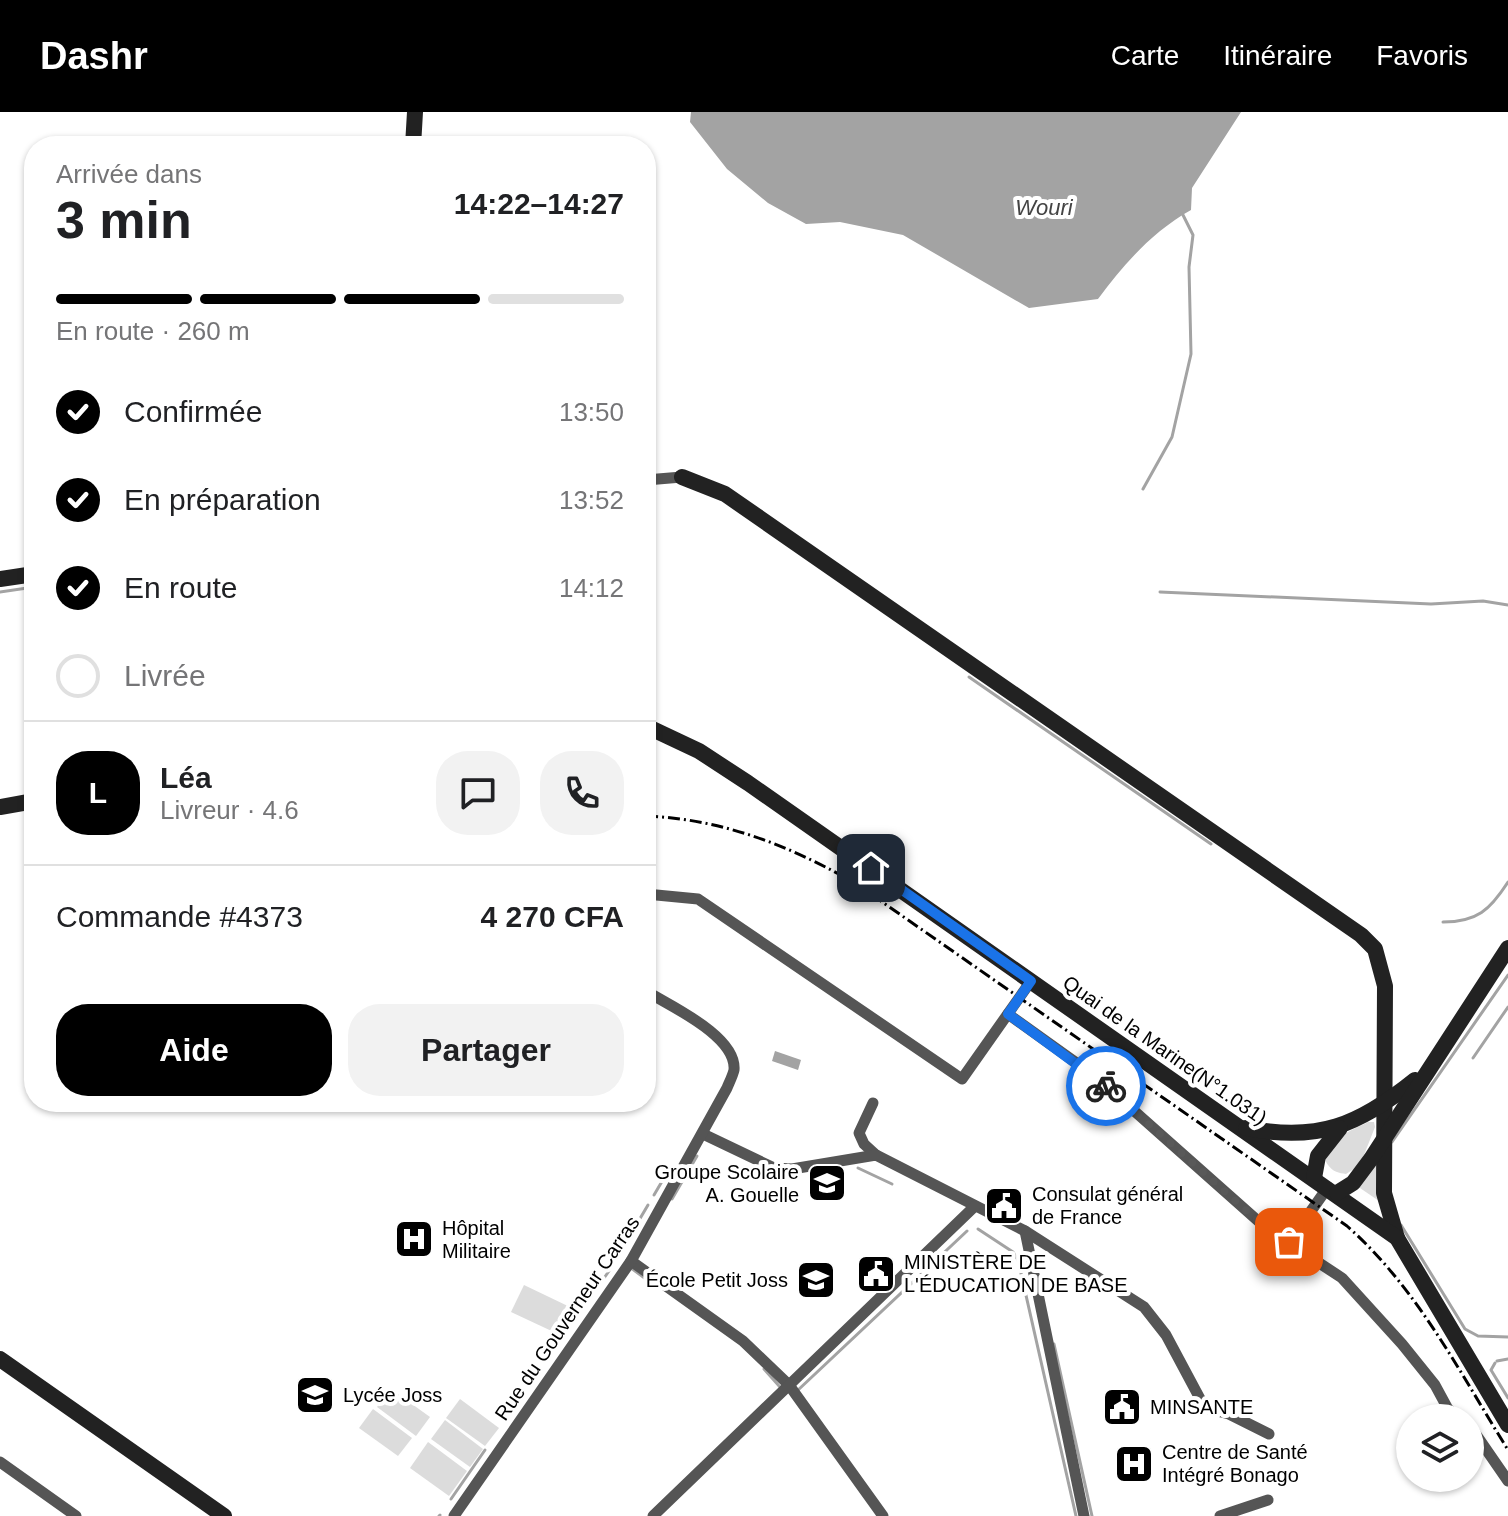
<!DOCTYPE html>
<html lang="fr">
<meta charset="utf-8">
<style>
:root{--surface:#fff;--page:#f2f2f2;--text:#202124;--muted:#757577;--line:#e0e0e0;--accent:#000}
body{margin:0;font-family:Helvetica,sans-serif;background:var(--page);color:var(--text);height:100vh;display:flex;flex-direction:column;font-size:30px;white-space:nowrap}
*{box-sizing:border-box;margin:0}
p{font-size:26px;color:var(--muted)}
.icon{flex:none;width:44px;height:44px;fill:none;stroke:currentColor;stroke-width:2;stroke-linecap:round;stroke-linejoin:round}
.map{position:relative;flex:1;overflow:hidden}
.panel{position:absolute;left:24px;top:24px;width:632px;height:976px;display:flex;flex-direction:column;background:var(--surface);border-radius:32px;box-shadow:0 2px 6px #0004}
.panel>*{flex:none}
.tools{position:absolute;left:1396px;top:1292px;display:grid;gap:16px}
.tools a{display:grid;place-items:center;width:88px;height:88px;border-radius:50%;background:var(--surface);box-shadow:0 2px 6px #0004;font-size:40px}
.pin{position:absolute;display:grid;place-items:center;width:68px;height:68px;color:#fff;margin:-34px;border-radius:16px;box-shadow:0 4px 12px #0006}
.courier{position:absolute;display:grid;place-items:center;width:80px;height:80px;margin:-40px;border:6px solid #1a73e8;border-radius:50%;background:#fff;color:#222;box-shadow:0 2px 10px #0007}
.overview em{font-style:normal;font-weight:800}
.overview div{display:flex;flex-direction:column-reverse}
.overview{display:flex;align-items:center;justify-content:space-between;height:136px;padding:0 32px}
h1{font-size:52px;font-weight:800;line-height:60px}
.bar{display:grid;grid-template-columns:repeat(4,1fr);gap:12px 8px;align-content:center;height:96px;padding:0 32px}
.bar i{height:10px;border-radius:6px;background:var(--line)}
.bar .current{background:var(--accent)}
.bar p{grid-column:span 4}
.line{display:flex;align-items:center;gap:20px;padding:0 32px;border-top:2px solid var(--line)}
.line div{flex:1}
.round{display:grid;place-items:center;flex:none;width:84px;height:84px;border-radius:32px;background:var(--page)}
ol{padding:0 32px;list-style:none}
li{display:flex;align-items:center;gap:24px;height:88px}
li p{margin-inline-start:auto}
li .icon{padding:8px;border-radius:50%;background:var(--accent);color:#fff;stroke-width:4}
li:last-child{color:var(--muted)}
li i{width:44px;height:44px;border:4px solid var(--line);border-radius:50%}
.cta{display:flex;gap:16px;margin-top:auto;padding:16px 32px}
.cta a{flex:1;height:92px;border-radius:32px;background:var(--accent);color:#fff;font-size:32px;font-weight:800;line-height:92px;text-align:center}
.cta a+a{background:var(--page);color:var(--text)}
header{display:flex;align-items:center;gap:48px;box-sizing:border-box;height:112px;padding:0 40px;background:var(--accent);color:#fff}
header strong{font-size:38px}
nav{display:flex;gap:44px;margin-inline-start:auto;font-size:28px}
.map>svg:first-child{display:block}
</style>
<header>
<strong>Dashr</strong>
<nav><a>Carte</a><a>Itinéraire</a><a>Favoris</a></nav>
</header>
<div class="map">
<svg width="1508" height="1404" viewBox="0 0 1508 1404">
<rect width="100%" height="100%" fill="#fff"/>
<!-- green -->
<g fill="#dcdcdc">
<path d="M1368 1010H1374L1375 1015 1360 1053 1346 1062C1339 1061 1333 1060 1328 1053 1314 1032 1355 1017 1368 1010Z"/>
<polygon points="1376,1048 1382,1091 1357,1074"/>
<polygon points="524,1173 572,1196 558,1222 511,1200"/>
<polygon points="391,1277 430,1305 416,1324 377,1295"/>
<polygon points="460,1287 499,1316 485,1334 446,1306"/>
<polygon points="373,1297 412,1326 398,1344 359,1316"/>
<polygon points="445,1308 483,1337 470,1355 431,1327"/>
<polygon points="428,1330 467,1359 449,1384 410,1356"/>
</g>
<!-- water -->
<g fill="#a3a3a3">
<path d="M691 0H1241L1192 76 1191 98C1152 120 1125 151 1098 187L1029 196 903 123 840 110 806 112 768 91 727 57 690 10Z"/>
<polygon points="775,939 801,948 798,958 772,949"/>
</g>
<g fill="none" stroke-linecap="round" stroke-linejoin="round">
<!-- stream -->
<g stroke="#a3a3a3" stroke-width="3">
<polyline points="1143,377 1172,325 1191,242 1189,155 1193,123 1183,103"/>
<polyline points="0,480 34,475"/>
<polyline points="1160,480 1431,492 1483,489 1508,493"/>
<polyline points="969,565 1211,732"/>
<path d="M1443 810C1477 810 1490 798 1508 770"/>
<polyline points="1473,946 1508,895"/>
<polyline points="1392,1030 1508,863"/>
<polyline points="858,1056 892,1072"/>
<polyline points="654,1083 664,1066"/>
<polyline points="672,1087 697,1044"/>
<polyline points="1401,1113 1465,1217 1478,1224 1508,1225"/>
<polyline points="978,1117 1013,1140 1018,1148 1076,1404"/>
<polyline points="625,1132 648,1093"/>
<polyline points="631,1156 658,1176"/>
<polyline points="597,1176 609,1159"/>
<polyline points="1054,1232 1092,1404"/>
<polyline points="1497,1249 1508,1247"/>
<polyline points="1495,1251 1491,1258 1508,1286"/>
<polyline points="764,1257 780,1275"/>
<polyline points="797,1279 967,1119"/>
<polyline points="451,1387 485,1338"/>
<polyline points="439,1404 440,1403"/>
</g>
<!-- street -->
<g stroke="#555" stroke-width="11">
<polyline points="646,368 682,365"/>
<polyline points="646,782 698,787 962,967 1031,869"/>
<polyline points="1008,902 1096,965 1266,1116 1342,1166 1402,1232 1435,1273 1448,1297 1459,1306"/>
<polyline points="873,991 859,1021 864,1032 876,1043"/>
<polyline points="703,1022 774,1056 792,1057 876,1043 1025,1119 1144,1195 1166,1223 1205,1296 1229,1302 1269,1322"/>
<polyline points="1025,1119 1084,1404"/>
<polyline points="1289,1130 1328,1075"/>
<polyline points="631,1149 743,1229 789,1273 883,1404"/>
<polyline points="1470,1314 1508,1369"/>
<polyline points="0,1350 76,1404"/>
<path d="M454 1404 631 1149 727 976C729 971 733 963 734 958 737 924 670 894 646 879"/>
<polyline points="653,1404 975,1094"/>
<polyline points="1220,1404 1268,1388"/>
</g>
<!-- secondary -->
<g stroke="#222" stroke-width="16">
<polyline points="413,34 415,0"/>
<polyline points="682,365 725,382 1361,823 1375,837 1385,874 1384,1081 1397,1126"/>
<polyline points="0,467 34,462"/>
<polyline points="646,614 699,639 748,671 1397,1126 1508,1313"/>
<polyline points="0,695 34,689"/>
<path d="M1246 1016C1318 1030 1358 1014 1415 968"/>
<polyline points="1314,1066 1318,1044 1340,1016"/>
<polyline points="1337,1081 1353,1071 1371,1047 1508,836"/>
<polyline points="0,1247 224,1404"/>
</g>
<!-- rail -->
<path stroke="#000" stroke-width="3" stroke-dasharray="12 4 2 4" stroke-linecap="butt" d="M646 704C723 707 790 734 855 771L1347 1114C1417 1176 1459 1259 1508 1338"/>
</g>
<g fill="none" stroke-linecap="round" stroke-linejoin="round">
<!-- done -->
<polyline stroke="#595959" stroke-width="8" stroke-dasharray="0 14.4" points="1106,974 1266,1116 1289,1130"/>
<!-- route -->
<polyline stroke="#1a73e8" stroke-width="10" points="871,756 1031,869 1008,902 1106,974"/>
</g>
<!-- icons -->
<defs>
<g id="school-square" transform="scale(2)"><rect x="-9" y="-9" width="18" height="18" rx="4" fill="#000" stroke="#fff"/><path d="M0-5L7-2L0 1L-7-2ZM-4 1L0 2.5L4 1V4Q0 6-4 4Z" fill="#fff"/></g>
<g id="civic-square" transform="scale(2)"><rect x="-9" y="-9" width="18" height="18" rx="4" fill="#000" stroke="#fff"/><path d="M-.6-6.5H3V-4.5H.6V-3L4-1V1h2V6H-6V1h2V-1L-.6-3ZM-1.2 2.5V6h2.4V2.5Z" fill="#fff"/></g>
<g id="hospital-square" transform="scale(2)"><rect x="-9" y="-9" width="18" height="18" rx="4" fill="#000" stroke="#fff"/><path d="M-5-5h3v3.5h4V-5h3V5h-3V1.5h-4V5h-3Z" fill="#fff"/></g>
</defs>
<g fill-rule="evenodd">
<use href="#school-square" x="827" y="1071"/>
<use href="#civic-square" x="1004" y="1094"/>
<use href="#hospital-square" x="414" y="1127"/>
<use href="#civic-square" x="876" y="1162"/>
<use href="#school-square" x="816" y="1168"/>
<use href="#school-square" x="315" y="1283"/>
<use href="#civic-square" x="1122" y="1295"/>
<use href="#hospital-square" x="1134" y="1352"/>
</g>
<g text-anchor="middle" stroke-width="8" stroke-linejoin="round" paint-order="stroke">
<!-- street labels -->
<g font-size="20" fill="#000" stroke="#fff">
<text transform="translate(1165 938) rotate(35)" y="7">Quai de la Marine(N°1.031)</text>
<text transform="translate(567 1206) rotate(-56)" y="7">Rue du Gouverneur Carras</text>
</g>
<!-- poi labels -->
<g font-size="20" fill="#000" stroke="#fff" text-anchor="start">
<text x="799" y="1067" text-anchor="end">Groupe Scolaire<tspan x="799" dy="23">A. Gouelle</tspan></text>
<text x="1032" y="1089">Consulat général<tspan x="1032" dy="23">de France</tspan></text>
<text x="442" y="1123">Hôpital<tspan x="442" dy="23">Militaire</tspan></text>
<text x="904" y="1157">MINISTÈRE DE<tspan x="904" dy="23">L'ÉDUCATION DE BASE</tspan></text>
<text x="788" y="1175" text-anchor="end">École Petit Joss</text>
<text x="343" y="1290">Lycée Joss</text>
<text x="1150" y="1302">MINSANTE</text>
<text x="1162" y="1347">Centre de Santé<tspan x="1162" dy="23">Intégré Bonago</tspan></text>
</g>
<!-- water labels -->
<g font-size="22" font-style="italic" fill="#444" stroke="#fff">
<text x="1044" y="103">Wouri</text>
</g>
</g>
</svg>
<div class="tools">
<a><svg class="icon" aria-label="layers" viewBox="0 0 24 24"><path d="M12 4l9 5-9 5-9-5zM3 14l9 5 9-5"/></svg></a>
</div>
<div class="pin" style="left:1289px;top:1130px;background:#ea580c"><svg class="icon" aria-label="bag" viewBox="0 0 24 24"><path d="M5 8h14l-1 12H6zM9 8a3 3 0 0 1 6 0"/></svg></div>
<div class="pin" style="left:871px;top:756px;background:#1f2937"><svg class="icon" aria-label="home" viewBox="0 0 24 24"><path d="M3 11l9-7 9 7M6 9v11h12V9"/></svg></div>
<div class="courier" style="left:1106px;top:974px"><svg class="icon" aria-label="bike" viewBox="0 0 24 24"><circle cx="6" cy="16" r="4"/><circle cx="18" cy="16" r="4"/><path d="M6 16l4-8h5l3 8M10 8l3 8H6M13 5h3"/></svg></div>
<section class="panel">
<div class="overview"><div><h1>3 min</h1><p>Arrivée dans</p></div><em>14:22–14:27</em></div>
<div class="bar"><i class="current"></i><i class="current"></i><i class="current"></i><i></i><p>En route · 260 m</p></div>
<ol>
<li><svg class="icon" aria-label="check" viewBox="0 0 24 24"><path d="M5 12l5 5 9-10"/></svg>Confirmée<p>13:50</p></li>
<li><svg class="icon" aria-label="check" viewBox="0 0 24 24"><path d="M5 12l5 5 9-10"/></svg>En préparation<p>13:52</p></li>
<li><svg class="icon" aria-label="check" viewBox="0 0 24 24"><path d="M5 12l5 5 9-10"/></svg>En route<p>14:12</p></li>
<li><i></i>Livrée</li>
</ol>
<div class="line" style="height:144px"><b class="round" style="background:var(--accent);color:#fff">L</b><div><b>Léa</b><p>Livreur · 4.6</p></div><a class="round"><svg class="icon" aria-label="chat" viewBox="0 0 24 24"><path d="M4 5h16v11H9l-5 4z"/></svg></a><a class="round"><svg class="icon" aria-label="phone" viewBox="0 0 24 24"><path d="M5 4h4l2 5-3 2q2 4 5 5l2-3 5 2v4C11 20 4 13 5 4z"/></svg></a></div>
<div class="line" style="height:104px"><div>Commande #4373</div><b>4 270 CFA</b></div>
<div class="cta"><a>Aide</a><a>Partager</a></div>
</section>
</div>
